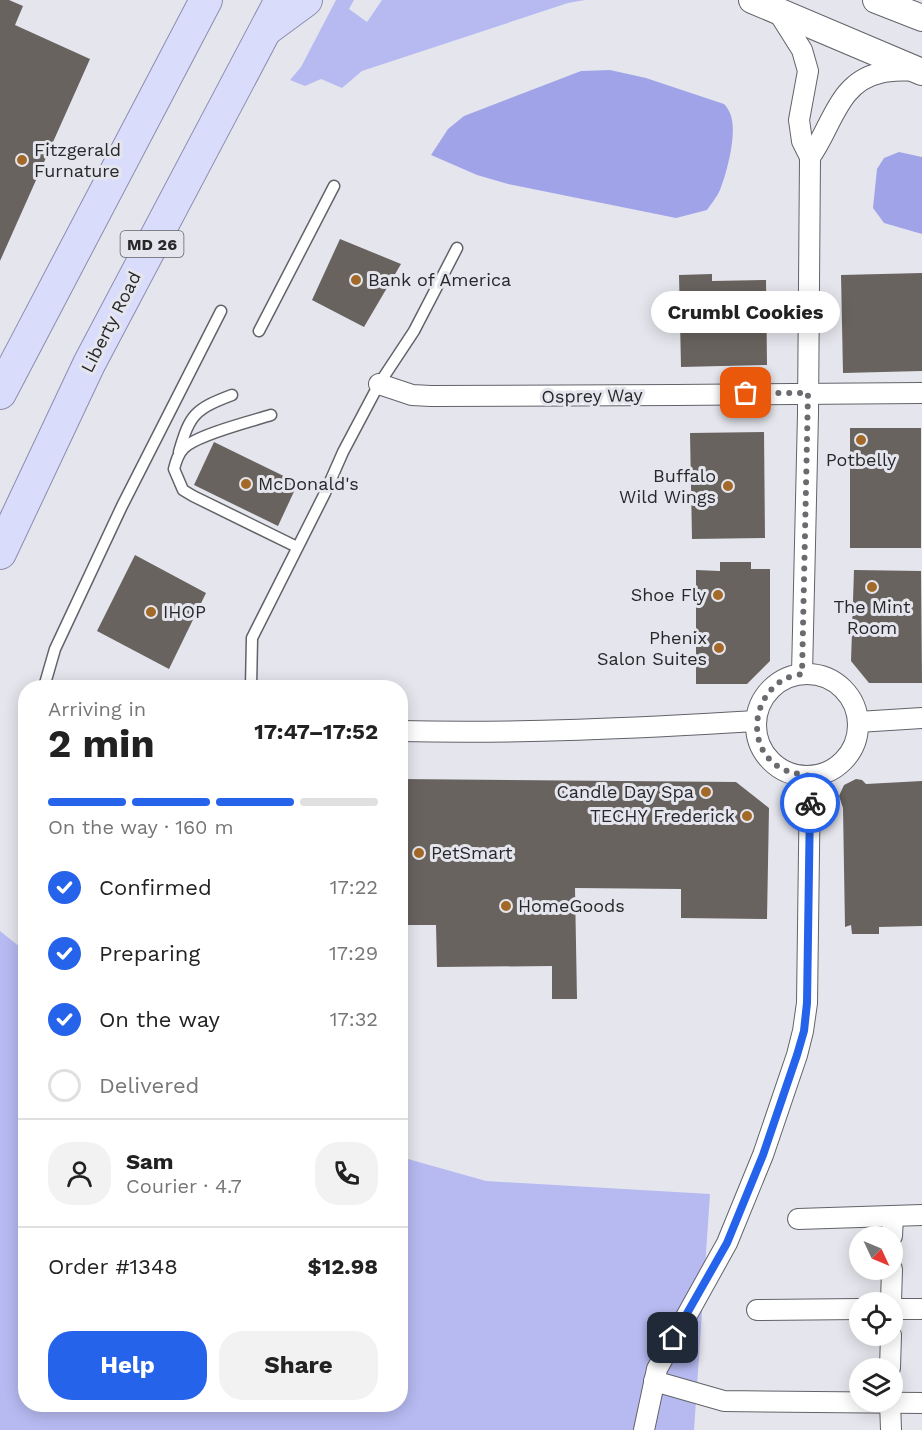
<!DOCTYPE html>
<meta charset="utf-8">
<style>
:root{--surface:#fff;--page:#f2f2f2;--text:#222;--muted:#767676;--line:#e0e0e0;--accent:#2563eb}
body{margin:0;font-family:"Work Sans",sans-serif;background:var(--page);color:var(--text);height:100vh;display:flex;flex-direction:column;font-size:22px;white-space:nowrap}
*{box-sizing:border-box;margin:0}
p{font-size:20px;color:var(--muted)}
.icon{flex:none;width:33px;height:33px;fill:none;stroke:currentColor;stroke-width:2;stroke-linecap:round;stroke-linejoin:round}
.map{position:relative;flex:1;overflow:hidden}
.details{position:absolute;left:18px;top:680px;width:390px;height:732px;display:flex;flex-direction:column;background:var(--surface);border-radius:24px;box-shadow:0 3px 15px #0003}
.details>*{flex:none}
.needle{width:39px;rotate:134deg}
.controls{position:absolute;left:849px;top:1226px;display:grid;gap:12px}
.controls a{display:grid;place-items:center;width:54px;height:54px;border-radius:50%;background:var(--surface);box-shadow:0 3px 15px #0003;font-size:30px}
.pin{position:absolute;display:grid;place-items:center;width:51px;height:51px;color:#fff;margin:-26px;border-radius:12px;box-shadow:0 3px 9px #0006}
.courier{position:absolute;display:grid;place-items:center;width:60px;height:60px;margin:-30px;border:4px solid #2563eb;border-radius:50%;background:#fff;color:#222;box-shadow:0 2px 8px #0007}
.bubble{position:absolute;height:42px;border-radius:21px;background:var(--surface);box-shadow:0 3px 15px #0003;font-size:20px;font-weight:700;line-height:42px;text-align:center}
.head em{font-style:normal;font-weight:700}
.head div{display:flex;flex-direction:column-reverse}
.head{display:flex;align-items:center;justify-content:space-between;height:102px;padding:0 30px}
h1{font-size:39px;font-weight:700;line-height:45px}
.bar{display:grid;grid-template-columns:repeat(4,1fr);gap:9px 6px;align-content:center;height:72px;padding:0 30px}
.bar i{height:8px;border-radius:4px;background:var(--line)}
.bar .on{background:var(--accent)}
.bar p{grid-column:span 4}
.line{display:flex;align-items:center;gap:15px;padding:0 30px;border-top:2px solid var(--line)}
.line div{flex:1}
.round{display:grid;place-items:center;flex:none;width:63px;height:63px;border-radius:24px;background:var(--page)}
ol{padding:0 30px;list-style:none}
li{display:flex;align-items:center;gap:18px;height:66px}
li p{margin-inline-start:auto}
li .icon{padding:6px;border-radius:50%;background:var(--accent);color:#fff;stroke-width:4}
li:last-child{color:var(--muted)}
li i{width:33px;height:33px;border:3px solid var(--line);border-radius:50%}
.button{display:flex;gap:12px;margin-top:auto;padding:12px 30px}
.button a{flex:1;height:69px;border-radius:24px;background:var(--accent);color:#fff;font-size:24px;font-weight:700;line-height:69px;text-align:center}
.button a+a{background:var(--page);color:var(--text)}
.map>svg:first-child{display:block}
</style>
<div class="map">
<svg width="922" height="1430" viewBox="0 0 922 1430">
<rect width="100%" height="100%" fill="#e5e6ed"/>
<!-- green -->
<g fill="#b7baf1">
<polygon points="336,0 354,0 349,9 367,22 382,0 585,0 568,3 362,71 342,88 321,79 305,86 290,80 301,67"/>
<polygon points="0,931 25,951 26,1404 400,1404 401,1157 486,1181 710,1194 694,1430 0,1430"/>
</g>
<!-- water -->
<g fill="#a1a3e8">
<path d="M610 70 646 78 724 104C727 107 730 112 731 116 737 134 727 173 720 190 717 197 711 204 707 210L676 218 508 184 477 175 431 155 448 129 464 116 581 71Z"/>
<polygon points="899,152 922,157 922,234 884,223 873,208 877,169 884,158"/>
</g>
<!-- building -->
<g fill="#69635f">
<polygon points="0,0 9,0 23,6 15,25 90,59 0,261"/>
<polygon points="340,239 401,264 364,327 312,300"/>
<polygon points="922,273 922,371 843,373 841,275"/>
<polygon points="712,274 712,281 766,280 767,365 681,367 679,275"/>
<rect x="850" y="428" width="71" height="120"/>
<polygon points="764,432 765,538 692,539 690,433"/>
<polygon points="214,442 298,483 278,526 194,485"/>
<polygon points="135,555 206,593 169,669 97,631"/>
<polygon points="720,562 751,562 751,569 770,569 770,661 747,684 696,684 696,570 720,571"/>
<polygon points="854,570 921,571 922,683 869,683 851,661"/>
<polygon points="400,779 736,782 769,808 767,919 681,918 681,889 575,888 577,999 552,999 552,966 437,967 436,925 400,925"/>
<polygon points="856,779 862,780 866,784 922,781 922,926 879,927 879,934 852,934 851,925 845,927 843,808 839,796 844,785"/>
</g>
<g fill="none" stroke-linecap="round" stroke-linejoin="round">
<!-- service casing -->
<g stroke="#626369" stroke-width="13">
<g id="service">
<polyline points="259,331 334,186"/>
<path d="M271 415C252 421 196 435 184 448 178 454 176 461 174 469L183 490 193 496 297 547"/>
<path d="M179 452C190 414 195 409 232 395"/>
<polyline points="44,687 55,649 122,506 221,311"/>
<polyline points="251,687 252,638 325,493 343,452 379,384 414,331 457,248"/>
</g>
</g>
<!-- minor casing -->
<g stroke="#626369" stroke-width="22">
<g id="minor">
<polyline points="778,12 802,50 808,71 799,120 802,141 810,157 808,413 802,674"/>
<path d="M810 157C832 127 838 82 880 73 890 70 902 71 913 70"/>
<path d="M379 384 412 395 431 396C595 396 758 394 922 393"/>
<circle cx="807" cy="725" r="51"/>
<polyline points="858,722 922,718"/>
<path d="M400 731C519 734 638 728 756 721"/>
<polyline points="798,1219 922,1215"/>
<polyline points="892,1236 893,1216"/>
<polyline points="891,1302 892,1269"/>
<polyline points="892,1309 922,1309"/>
<polyline points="757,1310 860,1309"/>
<polyline points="890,1368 891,1335"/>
<polyline points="654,1381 724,1401 922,1403"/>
<polyline points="890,1401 891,1430"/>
<polyline points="644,1430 657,1369 727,1243 763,1155 797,1055 803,1031 807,1003 810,776"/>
</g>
</g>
<!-- tertiary casing -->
<g stroke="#626369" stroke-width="28">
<g id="tertiary">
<polyline points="752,0 922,72"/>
<polyline points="876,0 922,18"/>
</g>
</g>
<!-- primary casing -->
<g stroke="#8b8db0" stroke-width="34">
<g id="primary">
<polyline points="268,28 306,0"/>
<polyline points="0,393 206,0"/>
<polyline points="0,553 89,364 281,0"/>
</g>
</g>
<!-- service -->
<use href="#service" stroke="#fff" stroke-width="10"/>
<!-- minor -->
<use href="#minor" stroke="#fff" stroke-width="20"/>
<!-- tertiary -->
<use href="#tertiary" stroke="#fff" stroke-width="26"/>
<!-- primary -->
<use href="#primary" stroke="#dadcfb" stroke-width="32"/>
</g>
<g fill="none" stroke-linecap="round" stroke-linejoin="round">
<!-- done -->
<path stroke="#6a6a6f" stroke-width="6" stroke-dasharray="0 10.8" d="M746 393H808L802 674C797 675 790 676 785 679 752 696 746 747 779 767 789 773 799 774 810 776V803"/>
<!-- route -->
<polyline stroke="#2563eb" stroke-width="8" points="673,1338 727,1243 763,1155 797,1055 804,1031 807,1003 810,803"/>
</g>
<!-- markers -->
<g fill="#a36929" stroke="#e5e6ed" stroke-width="2">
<circle cx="22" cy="160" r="6"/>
<circle cx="356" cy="280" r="6"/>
<circle cx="861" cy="440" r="6"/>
<circle cx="246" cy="484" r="6"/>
<circle cx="728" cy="486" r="6"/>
<circle cx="872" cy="587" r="6"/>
<circle cx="718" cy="595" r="6"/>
<circle cx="151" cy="612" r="6"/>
<circle cx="719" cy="648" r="6"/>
<circle cx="706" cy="792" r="6"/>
<circle cx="747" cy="816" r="6"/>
<circle cx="419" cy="853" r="6"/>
<circle cx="506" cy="906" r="6"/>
</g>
<g text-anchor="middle" stroke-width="6" stroke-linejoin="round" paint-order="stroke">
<!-- shield labels -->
<rect fill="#e5e6ed" stroke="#616165" stroke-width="1.5" x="120.5" y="231" width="63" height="26" rx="4.5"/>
<g font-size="16" font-weight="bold" fill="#28282b">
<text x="152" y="250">MD 26</text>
</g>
<!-- poi labels -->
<g font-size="18" fill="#28282b" stroke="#e5e6ed" text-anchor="start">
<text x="34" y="156">Fitzgerald<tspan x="34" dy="21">Furnature</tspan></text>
<text x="368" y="286">Bank of America</text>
<text x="861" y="466" text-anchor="middle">Potbelly</text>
<text x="716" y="482" text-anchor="end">Buffalo<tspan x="716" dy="21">Wild Wings</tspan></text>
<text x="258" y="490">McDonald's</text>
<text x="706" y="601" text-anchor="end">Shoe Fly</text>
<text x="872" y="613" text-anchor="middle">The Mint<tspan x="872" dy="21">Room</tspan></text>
<text x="163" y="618">IHOP</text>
<text x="707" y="644" text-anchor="end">Phenix<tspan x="707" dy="21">Salon Suites</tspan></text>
<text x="694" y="798" text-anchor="end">Candle Day Spa</text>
<text x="735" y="822" text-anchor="end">TECHY Frederick</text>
<text x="431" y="859">PetSmart</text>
<text x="518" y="912">HomeGoods</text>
</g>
<!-- street labels -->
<g font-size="18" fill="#28282b" stroke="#e5e6ed">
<text transform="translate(111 322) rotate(-63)" y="6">Liberty Road</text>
<text transform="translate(592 396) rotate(-1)" y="6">Osprey Way</text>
</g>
</g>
</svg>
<div class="controls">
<a><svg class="needle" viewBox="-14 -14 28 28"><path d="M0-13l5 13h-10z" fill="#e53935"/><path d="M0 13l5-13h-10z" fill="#767676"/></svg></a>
<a><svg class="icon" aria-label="locate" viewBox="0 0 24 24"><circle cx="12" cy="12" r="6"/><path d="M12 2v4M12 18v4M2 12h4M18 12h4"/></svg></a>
<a><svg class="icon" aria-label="layers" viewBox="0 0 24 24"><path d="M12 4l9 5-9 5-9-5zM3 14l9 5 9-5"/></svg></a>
</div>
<div class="pin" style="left:746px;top:393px;background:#ea580c"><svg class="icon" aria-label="bag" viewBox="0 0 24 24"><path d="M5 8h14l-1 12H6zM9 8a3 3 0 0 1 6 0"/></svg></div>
<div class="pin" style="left:673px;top:1338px;background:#1f2937"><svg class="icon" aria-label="home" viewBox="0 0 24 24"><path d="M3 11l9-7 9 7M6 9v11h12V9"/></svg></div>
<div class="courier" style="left:810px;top:803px"><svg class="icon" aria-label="bike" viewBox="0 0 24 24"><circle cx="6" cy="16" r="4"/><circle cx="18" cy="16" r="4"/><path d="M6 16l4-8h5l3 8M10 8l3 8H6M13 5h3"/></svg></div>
<div class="bubble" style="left:651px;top:291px;width:189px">Crumbl Cookies</div>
<section class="details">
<div class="head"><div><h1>2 min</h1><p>Arriving in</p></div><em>17:47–17:52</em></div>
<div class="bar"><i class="on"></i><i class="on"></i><i class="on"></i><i></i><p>On the way · 160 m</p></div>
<ol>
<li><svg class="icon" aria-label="check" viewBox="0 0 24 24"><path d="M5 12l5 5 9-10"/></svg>Confirmed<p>17:22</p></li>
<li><svg class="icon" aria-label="check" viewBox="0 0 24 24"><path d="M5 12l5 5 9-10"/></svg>Preparing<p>17:29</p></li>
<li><svg class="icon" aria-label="check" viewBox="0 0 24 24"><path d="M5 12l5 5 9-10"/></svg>On the way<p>17:32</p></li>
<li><i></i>Delivered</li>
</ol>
<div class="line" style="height:108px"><a class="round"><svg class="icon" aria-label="person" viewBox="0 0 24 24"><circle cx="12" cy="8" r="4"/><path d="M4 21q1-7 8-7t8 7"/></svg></a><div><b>Sam</b><p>Courier · 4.7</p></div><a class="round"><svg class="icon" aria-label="phone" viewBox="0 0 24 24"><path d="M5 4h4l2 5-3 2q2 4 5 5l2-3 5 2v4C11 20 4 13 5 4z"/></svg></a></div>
<div class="line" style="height:78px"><div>Order #1348</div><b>$12.98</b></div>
<div class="button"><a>Help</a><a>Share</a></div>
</section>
</div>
